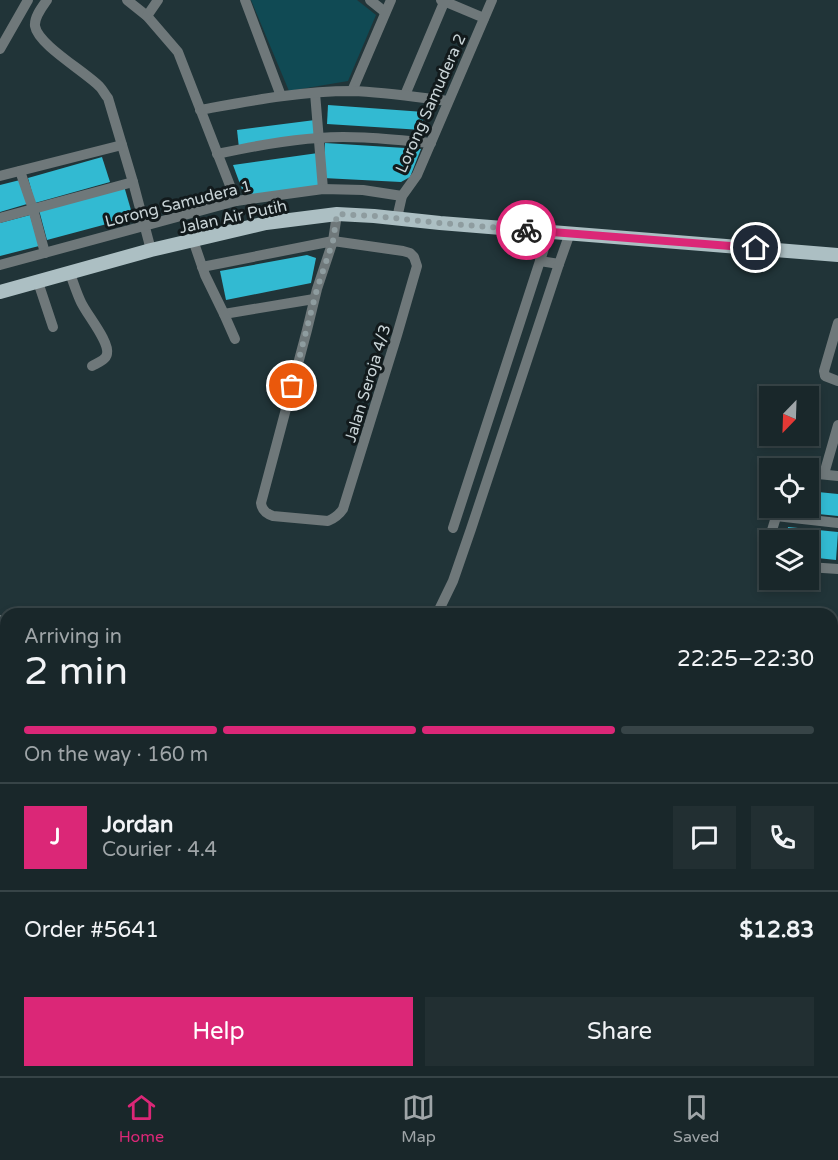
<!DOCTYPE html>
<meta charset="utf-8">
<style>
:root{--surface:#19272a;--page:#222f32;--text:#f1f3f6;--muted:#9fa5a8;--line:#374447;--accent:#db2777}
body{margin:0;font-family:"Varela Round",sans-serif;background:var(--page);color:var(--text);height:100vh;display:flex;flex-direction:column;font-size:22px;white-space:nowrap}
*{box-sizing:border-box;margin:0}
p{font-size:20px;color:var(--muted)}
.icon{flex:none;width:33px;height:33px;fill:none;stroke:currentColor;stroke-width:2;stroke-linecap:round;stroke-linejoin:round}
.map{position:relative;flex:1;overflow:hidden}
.sheet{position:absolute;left:0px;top:608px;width:838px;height:470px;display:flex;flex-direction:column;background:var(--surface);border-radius:18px 18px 0 0;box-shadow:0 3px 9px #0003,0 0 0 2px var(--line)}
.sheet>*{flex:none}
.needle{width:39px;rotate:203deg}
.buttons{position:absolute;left:759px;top:386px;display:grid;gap:12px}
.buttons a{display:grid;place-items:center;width:60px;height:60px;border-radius:0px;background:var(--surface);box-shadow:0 3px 9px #0003,0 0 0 2px var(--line);font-size:30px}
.pin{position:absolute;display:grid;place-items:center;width:51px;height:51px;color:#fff;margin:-26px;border:3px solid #fff;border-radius:50%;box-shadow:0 2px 6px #0007}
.courier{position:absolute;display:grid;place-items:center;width:60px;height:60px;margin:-30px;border:4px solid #db2777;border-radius:50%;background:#fff;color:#222;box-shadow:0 2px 8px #0007}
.overview em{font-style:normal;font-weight:600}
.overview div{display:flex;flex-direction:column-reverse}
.overview{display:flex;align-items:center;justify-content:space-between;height:102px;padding:0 24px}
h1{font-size:39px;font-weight:600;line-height:45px}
.bar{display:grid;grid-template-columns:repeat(4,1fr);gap:9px 6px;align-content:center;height:72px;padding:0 24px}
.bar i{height:8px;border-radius:4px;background:var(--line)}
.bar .selected{background:var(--accent)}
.bar p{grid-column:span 4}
.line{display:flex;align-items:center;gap:15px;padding:0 24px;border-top:2px solid var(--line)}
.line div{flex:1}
.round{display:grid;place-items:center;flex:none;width:63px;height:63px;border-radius:0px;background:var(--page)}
.primary-button{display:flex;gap:12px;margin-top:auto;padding:12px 24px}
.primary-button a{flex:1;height:69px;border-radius:0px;background:var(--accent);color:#fff;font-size:24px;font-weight:600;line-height:69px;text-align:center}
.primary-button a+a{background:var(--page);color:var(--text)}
.tab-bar{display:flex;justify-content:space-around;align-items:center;height:84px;border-top:2px solid var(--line);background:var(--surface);font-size:16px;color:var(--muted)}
.tab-bar a{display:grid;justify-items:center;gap:3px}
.tab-bar .selected{color:var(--accent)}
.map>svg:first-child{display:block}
</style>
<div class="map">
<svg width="838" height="1076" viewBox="0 0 838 1076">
<rect width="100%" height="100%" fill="#213438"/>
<!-- green -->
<polygon fill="#104a54" points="251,0 357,0 376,15 348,81 289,91"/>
<!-- building -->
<g fill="#32bad2">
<polygon points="328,105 424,112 422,130 327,124"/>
<polygon points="315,120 317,138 239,148 237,130"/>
<polygon points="325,143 421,149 410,177 401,182 323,178"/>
<polygon points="318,153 320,187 250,198 243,192 233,165"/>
<polygon points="102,157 110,182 35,203 28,178"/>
<polygon points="20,180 27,204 0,212 0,185"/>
<polygon points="124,186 133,217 47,240 39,210"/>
<polygon points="30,215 39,246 0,256 0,223"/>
<polygon points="307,255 316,258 311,283 226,300 220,271"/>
<polygon points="808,491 838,494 838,516 798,512 798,507 808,507"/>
<polygon points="788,527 838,532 836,560 808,557 808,540 787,540"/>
<polygon points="838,822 838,856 832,856 832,823"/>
</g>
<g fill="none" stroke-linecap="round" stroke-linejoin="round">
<!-- minor -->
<g stroke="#6f787a" stroke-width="10">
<path d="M47 0C42 7 34 17 35 26 38 45 86 72 100 87 103 90 105 95 108 98L133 182 151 250"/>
<polyline points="127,0 147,16 178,52 236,201"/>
<polyline points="245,0 281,96"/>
<polyline points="370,0 385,12"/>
<polyline points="441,0 484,18"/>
<polyline points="147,16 158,0"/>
<polyline points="0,49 28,0"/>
<polyline points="352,91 391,0"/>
<polyline points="315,93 323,189"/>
<polyline points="405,95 445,0"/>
<path d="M200 110C250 101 301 91 352 91 384 92 416 97 448 101"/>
<path d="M217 154C251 147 285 140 319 138 356 135 394 140 431 143"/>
<polyline points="20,171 33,209 45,253"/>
<polyline points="0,176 122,145"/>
<polyline points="0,218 133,182"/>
<polyline points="397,218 402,196 417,175 492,0"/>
<polyline points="193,240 205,275 224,314 314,299"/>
<polyline points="540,261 549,232"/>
<polyline points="0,265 236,201 323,189 363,190 402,196"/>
<path d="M202 267 333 241 403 251 410 253 414 257 417 266 397 335 343 509C339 515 335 518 328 521L273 516C267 514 262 511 261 503L307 330 317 289 333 241 337 214"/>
<path d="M70 273C73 282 76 291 80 300 85 313 110 341 107 354 106 360 97 363 92 366"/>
<polyline points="38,282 53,327"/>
<polyline points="224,314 235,339"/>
<polyline points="838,323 824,371 825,376 838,381"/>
<polyline points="808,473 838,476"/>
<polyline points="824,474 838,425"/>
<polyline points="776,516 838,523"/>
<polyline points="453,528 539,264 540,261 559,264"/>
<polyline points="770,564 765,563 763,560 779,507"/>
<polyline points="808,567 838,569"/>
<polyline points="437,614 453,581 471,529 559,264 570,233"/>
<polyline points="0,620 6,631"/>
<polyline points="832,674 838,666"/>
<polyline points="832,810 838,813"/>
<polyline points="832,890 838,893"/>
<polyline points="803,1071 804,1076"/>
<polyline points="201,1076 203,1071"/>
<polyline points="535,1076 535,1071"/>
<polyline points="619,1076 619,1071"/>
</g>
<!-- major -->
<polyline stroke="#acbfc3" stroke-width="14" points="0,292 151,250 266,223 337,214 374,216 440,223 838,255"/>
</g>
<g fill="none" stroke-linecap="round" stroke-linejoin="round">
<!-- done -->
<polyline stroke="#8e9c9f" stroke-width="6" stroke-dasharray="0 10.8" points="292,386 317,289 333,241 337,214 374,216 440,223 526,230"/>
<!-- route -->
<polyline stroke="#db2777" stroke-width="8" points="526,230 756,248"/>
</g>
<g text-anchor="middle" stroke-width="6" stroke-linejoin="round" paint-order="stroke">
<!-- street labels -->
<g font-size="16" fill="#c9d4d7" stroke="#121a1c">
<text transform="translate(430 103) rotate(-66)" y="6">Lorong Samudera 2</text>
<text transform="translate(178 203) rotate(-14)" y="6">Lorong Samudera 1</text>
<text transform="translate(233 216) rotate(-12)" y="6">Jalan Air Putih</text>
<text transform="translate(367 383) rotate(-73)" y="6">Jalan Seroja 4/3</text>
</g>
</g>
</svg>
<div class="buttons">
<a><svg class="needle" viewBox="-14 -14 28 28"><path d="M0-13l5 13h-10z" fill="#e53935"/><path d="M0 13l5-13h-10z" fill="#9fa5a8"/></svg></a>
<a><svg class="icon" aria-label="locate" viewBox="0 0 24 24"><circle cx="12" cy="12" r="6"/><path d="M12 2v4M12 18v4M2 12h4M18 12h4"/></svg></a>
<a><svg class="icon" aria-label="layers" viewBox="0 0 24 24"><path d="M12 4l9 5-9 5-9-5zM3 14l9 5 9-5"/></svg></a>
</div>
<div class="pin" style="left:292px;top:386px;background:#ea580c"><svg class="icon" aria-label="bag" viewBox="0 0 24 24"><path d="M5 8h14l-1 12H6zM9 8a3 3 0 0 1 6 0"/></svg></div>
<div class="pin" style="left:756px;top:248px;background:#1f2937"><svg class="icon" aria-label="home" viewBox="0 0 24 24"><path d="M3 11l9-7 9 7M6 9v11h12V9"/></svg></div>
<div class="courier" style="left:526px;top:230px"><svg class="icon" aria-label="bike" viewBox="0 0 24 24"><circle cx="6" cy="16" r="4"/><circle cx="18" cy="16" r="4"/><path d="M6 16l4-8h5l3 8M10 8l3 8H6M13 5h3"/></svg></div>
<section class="sheet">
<div class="overview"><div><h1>2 min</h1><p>Arriving in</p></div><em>22:25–22:30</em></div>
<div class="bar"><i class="selected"></i><i class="selected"></i><i class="selected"></i><i></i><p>On the way · 160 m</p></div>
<div class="line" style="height:108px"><b class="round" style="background:var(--accent);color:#fff">J</b><div><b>Jordan</b><p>Courier · 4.4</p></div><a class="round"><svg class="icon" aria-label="chat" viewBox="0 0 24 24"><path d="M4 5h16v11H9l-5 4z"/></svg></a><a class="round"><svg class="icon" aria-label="phone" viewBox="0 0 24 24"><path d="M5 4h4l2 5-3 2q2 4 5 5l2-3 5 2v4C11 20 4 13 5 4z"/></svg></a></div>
<div class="line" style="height:78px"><div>Order #5641</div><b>$12.83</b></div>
<div class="primary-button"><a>Help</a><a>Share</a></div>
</section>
</div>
<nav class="tab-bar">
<a class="selected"><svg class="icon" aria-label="home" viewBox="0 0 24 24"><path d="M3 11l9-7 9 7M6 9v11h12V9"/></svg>Home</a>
<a><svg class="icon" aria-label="map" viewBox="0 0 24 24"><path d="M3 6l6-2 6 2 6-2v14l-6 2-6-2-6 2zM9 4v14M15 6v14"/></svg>Map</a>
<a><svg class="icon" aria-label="saved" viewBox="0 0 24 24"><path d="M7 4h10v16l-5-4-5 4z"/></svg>Saved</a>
</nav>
